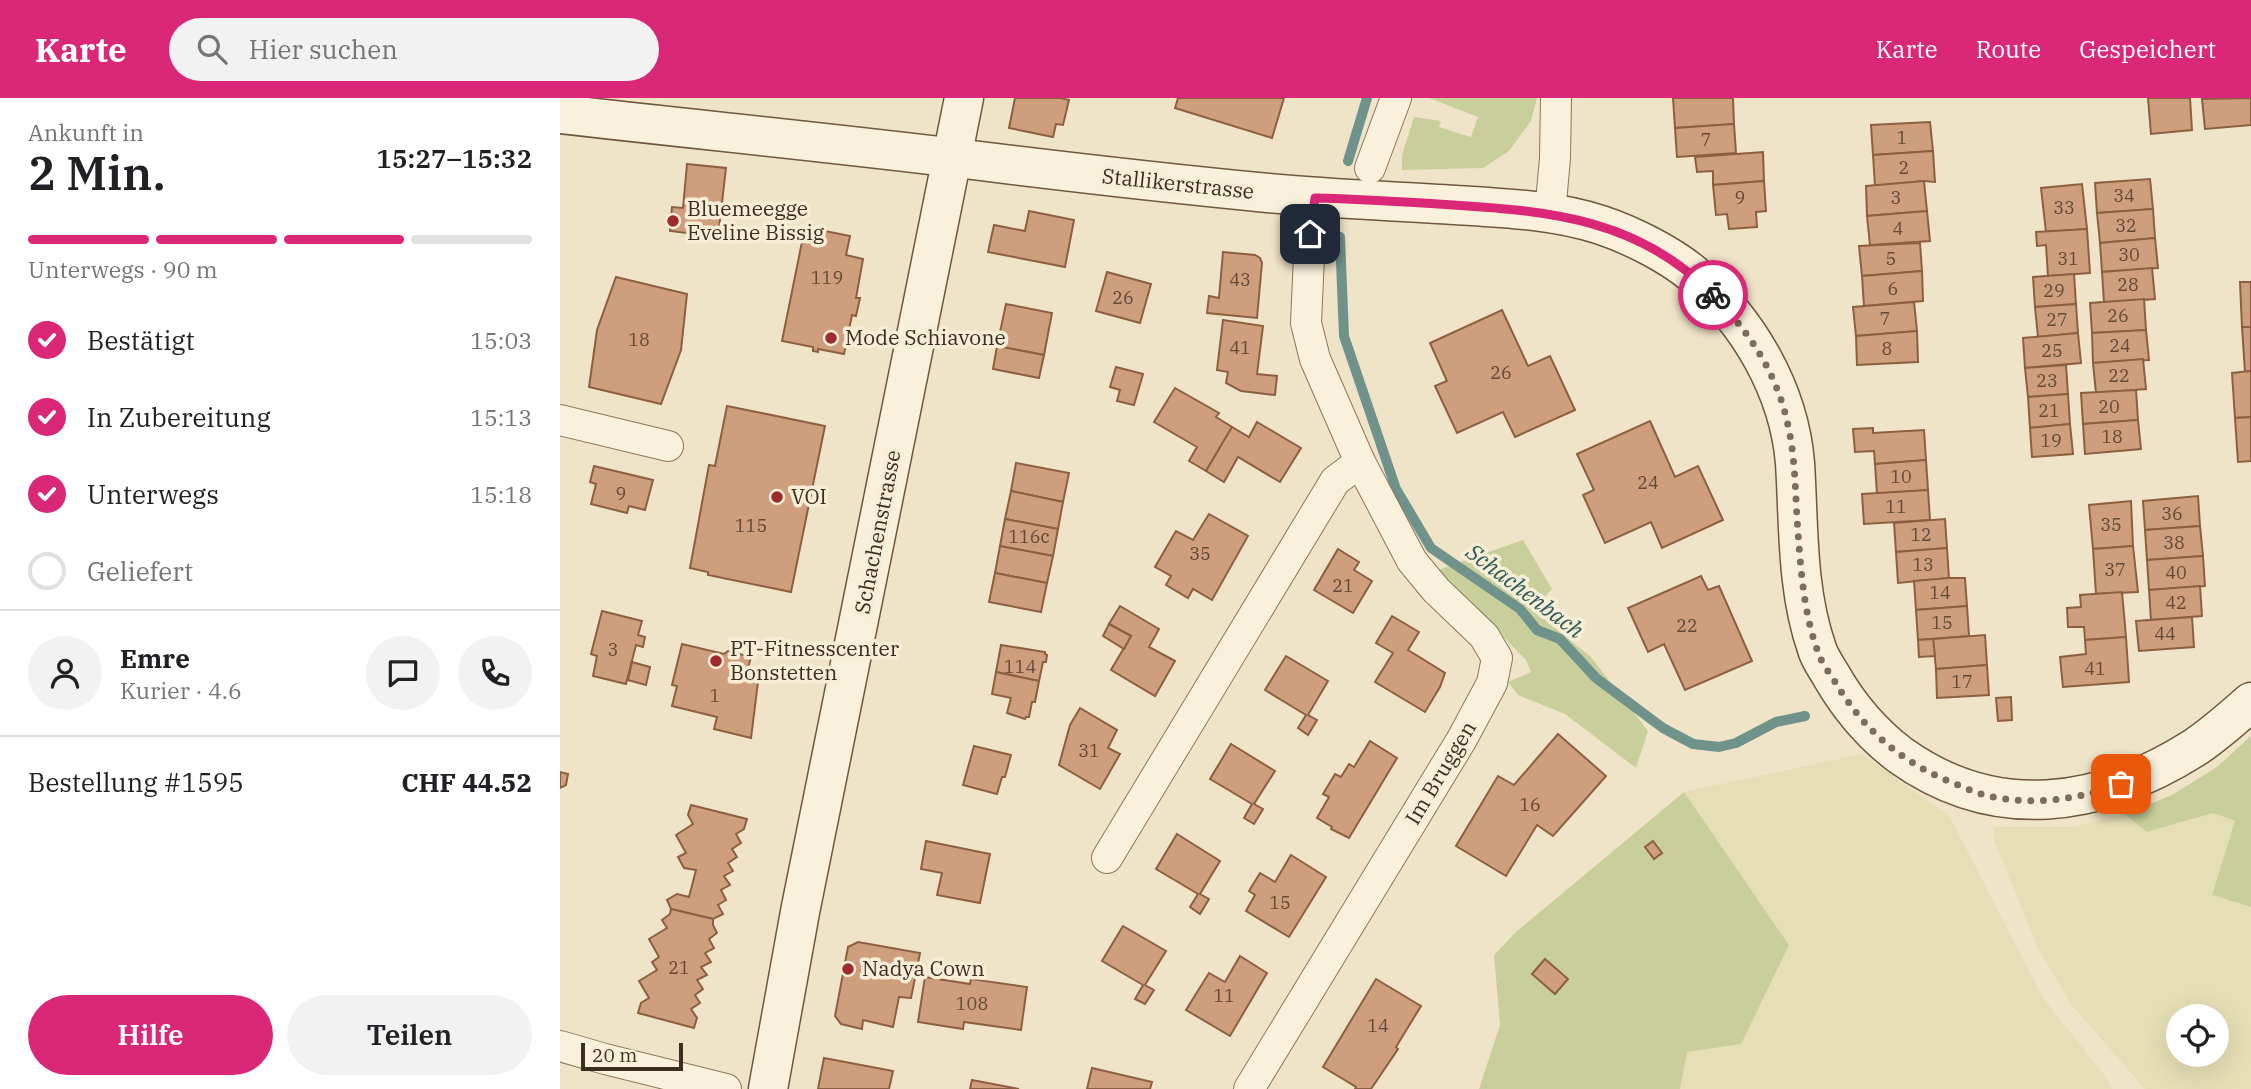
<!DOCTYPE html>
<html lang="de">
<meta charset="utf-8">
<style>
:root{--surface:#fff;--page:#f2f2f2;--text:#202124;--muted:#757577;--line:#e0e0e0;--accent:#db2777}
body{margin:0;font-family:"IBM Plex Serif",serif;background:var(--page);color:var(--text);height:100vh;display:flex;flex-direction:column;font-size:26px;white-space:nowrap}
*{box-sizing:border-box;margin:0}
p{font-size:23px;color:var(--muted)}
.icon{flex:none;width:38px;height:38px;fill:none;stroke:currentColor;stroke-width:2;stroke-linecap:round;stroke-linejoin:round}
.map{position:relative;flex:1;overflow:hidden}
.drawer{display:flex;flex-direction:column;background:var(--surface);width:560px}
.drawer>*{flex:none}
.controls{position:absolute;left:1606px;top:906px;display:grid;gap:14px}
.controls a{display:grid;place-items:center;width:63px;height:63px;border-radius:50%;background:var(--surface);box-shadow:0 7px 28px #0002;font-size:35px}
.scale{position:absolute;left:21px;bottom:18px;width:102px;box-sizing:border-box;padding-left:7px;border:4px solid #3d2e20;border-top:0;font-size:19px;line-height:24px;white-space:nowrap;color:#3d2e20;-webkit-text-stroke:5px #f7eed8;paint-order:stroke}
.pin{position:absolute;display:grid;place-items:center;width:60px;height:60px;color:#fff;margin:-30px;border-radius:14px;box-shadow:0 4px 10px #0006}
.courier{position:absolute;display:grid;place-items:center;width:70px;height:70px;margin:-35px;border:5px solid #db2777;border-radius:50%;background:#fff;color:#222;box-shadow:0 2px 9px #0007}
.head em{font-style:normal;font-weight:600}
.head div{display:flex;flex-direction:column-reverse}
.head{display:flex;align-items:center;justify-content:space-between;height:119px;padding:0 28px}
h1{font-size:46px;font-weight:600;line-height:52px}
.bar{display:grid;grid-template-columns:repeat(4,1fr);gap:10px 7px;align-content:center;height:84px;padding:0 28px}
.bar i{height:9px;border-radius:5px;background:var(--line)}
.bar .active{background:var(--accent)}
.bar p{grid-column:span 4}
.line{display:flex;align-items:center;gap:18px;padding:0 28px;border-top:2px solid var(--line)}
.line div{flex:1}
.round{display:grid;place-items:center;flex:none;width:74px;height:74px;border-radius:37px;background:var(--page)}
ol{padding:0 28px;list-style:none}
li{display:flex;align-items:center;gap:21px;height:77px}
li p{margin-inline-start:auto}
li .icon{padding:7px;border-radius:50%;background:var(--accent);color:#fff;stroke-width:4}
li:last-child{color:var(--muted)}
li i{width:38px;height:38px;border:4px solid var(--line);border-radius:50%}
.primary-button{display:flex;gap:14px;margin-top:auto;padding:14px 28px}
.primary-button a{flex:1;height:80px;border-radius:42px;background:var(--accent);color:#fff;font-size:28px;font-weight:600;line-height:80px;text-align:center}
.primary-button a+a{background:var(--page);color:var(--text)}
header{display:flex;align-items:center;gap:42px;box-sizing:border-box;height:98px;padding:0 35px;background:var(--accent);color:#fff}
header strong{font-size:33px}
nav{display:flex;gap:38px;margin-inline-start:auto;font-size:24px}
.search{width:490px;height:63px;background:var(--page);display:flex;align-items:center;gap:18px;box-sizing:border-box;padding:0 24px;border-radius:38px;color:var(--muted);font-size:26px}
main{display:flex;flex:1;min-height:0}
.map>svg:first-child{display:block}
</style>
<header>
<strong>Karte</strong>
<div class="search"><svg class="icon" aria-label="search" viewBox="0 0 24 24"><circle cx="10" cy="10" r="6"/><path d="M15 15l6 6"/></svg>Hier suchen</div>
<nav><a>Karte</a><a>Route</a><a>Gespeichert</a></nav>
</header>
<main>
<section class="drawer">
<div class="head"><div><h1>2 Min.</h1><p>Ankunft in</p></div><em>15:27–15:32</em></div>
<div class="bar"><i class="active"></i><i class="active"></i><i class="active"></i><i></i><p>Unterwegs · 90 m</p></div>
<ol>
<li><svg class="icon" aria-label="check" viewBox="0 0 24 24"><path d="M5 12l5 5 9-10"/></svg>Bestätigt<p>15:03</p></li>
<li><svg class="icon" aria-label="check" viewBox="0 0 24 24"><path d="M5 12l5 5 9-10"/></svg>In Zubereitung<p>15:13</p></li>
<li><svg class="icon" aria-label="check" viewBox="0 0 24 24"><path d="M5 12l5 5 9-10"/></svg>Unterwegs<p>15:18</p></li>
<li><i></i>Geliefert</li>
</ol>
<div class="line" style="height:126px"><a class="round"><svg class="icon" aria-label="person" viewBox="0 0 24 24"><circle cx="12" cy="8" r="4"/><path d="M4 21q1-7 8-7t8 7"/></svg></a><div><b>Emre</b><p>Kurier · 4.6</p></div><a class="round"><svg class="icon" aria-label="chat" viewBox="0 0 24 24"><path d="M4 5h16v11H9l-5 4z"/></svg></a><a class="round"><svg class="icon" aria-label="phone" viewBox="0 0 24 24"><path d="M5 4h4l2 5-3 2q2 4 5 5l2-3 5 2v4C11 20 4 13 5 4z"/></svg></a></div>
<div class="line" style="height:91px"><div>Bestellung #1595</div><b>CHF 44.52</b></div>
<div class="primary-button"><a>Hilfe</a><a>Teilen</a></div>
</section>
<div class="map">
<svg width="1691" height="991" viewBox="0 0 1691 991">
<rect width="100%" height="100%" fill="#f0e4c8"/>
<!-- farmland -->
<g fill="#e6deb5" fill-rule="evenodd">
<polygon points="1302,656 1390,719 1483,900 1545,978 1552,991 1120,991 1127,954 1229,847 1124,694"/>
<path d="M1653 715 1676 724 1652 797 1691 809V991H1585L1510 905 1478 850 1434 743V729H1513L1565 716 1587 734ZM1619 919H1657V957H1619Z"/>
</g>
<!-- green -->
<g fill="#c9cf9b">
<polygon points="869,0 977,0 971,23 949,53 923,70 842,72 842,57 854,19 881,23 879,29 911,39 918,19"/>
<polygon points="963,442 992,491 973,512 1031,559 1088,633 1076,670 1005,616 958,597 948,584 971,574 966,562 878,472"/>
<polygon points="1691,638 1691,809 1652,797 1675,723 1653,715 1587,734 1565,716 1612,697 1657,669"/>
<polygon points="1124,694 1229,847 1181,946 1127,954 1120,991 919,991 940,927 934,857 957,833"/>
</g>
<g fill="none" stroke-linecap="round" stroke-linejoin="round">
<!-- stream -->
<g stroke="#6f938a" stroke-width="10">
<polyline points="788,63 807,0"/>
<polyline points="780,139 784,238 836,391 871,450 960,511 977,532 1000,541 1036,580 1103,630 1133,646 1159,649 1176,645 1216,624 1245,618"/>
</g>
</g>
<!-- building -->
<g fill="#cf9f7d" stroke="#8d5f41" stroke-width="2">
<polygon points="455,0 501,0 509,2 503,27 496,26 493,39 449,30"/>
<polygon points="618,0 724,0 712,40 615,10"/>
<polygon points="1113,0 1173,0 1174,26 1115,30"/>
<polygon points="1588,0 1630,0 1632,32 1591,36"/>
<polygon points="1691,0 1691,27 1645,31 1642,1"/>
<polygon points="1370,24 1373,53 1313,57 1311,27"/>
<polygon points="1174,26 1176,55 1117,59 1115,30"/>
<polygon points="1373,53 1375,84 1364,83 1315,88 1313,57"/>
<polygon points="1203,54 1204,83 1153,87 1153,73 1137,74 1135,59"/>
<polygon points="127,66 166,70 158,139 110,133 112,109 123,110"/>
<polygon points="1590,81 1593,111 1537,115 1535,85"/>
<polygon points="1204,83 1206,113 1196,114 1197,129 1169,131 1167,116 1156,117 1153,87"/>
<polygon points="1364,83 1367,113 1307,118 1306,88"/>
<polygon points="1522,86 1527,131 1486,134 1481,90"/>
<polygon points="1593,111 1595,140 1540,145 1537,115"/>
<polygon points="469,113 514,122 505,169 428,154 434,127 465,133"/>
<polygon points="1367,113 1370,143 1310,147 1307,118"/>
<polygon points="245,129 290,138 286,157 303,161 296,200 300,200 296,218 292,217 284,256 258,251 258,254 253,253 253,249 222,243"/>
<polygon points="1527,131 1530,175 1488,178 1486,147 1477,148 1476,134"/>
<polygon points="1595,140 1598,170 1542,174 1540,145"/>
<polygon points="1360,145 1362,173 1302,178 1299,148"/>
<polygon points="663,154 695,157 700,160 702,165 697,220 647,215 649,198 659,200"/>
<polygon points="1592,170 1595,201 1544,205 1542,174"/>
<polygon points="1362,173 1363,203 1304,208 1302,178"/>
<polygon points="547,174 591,186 580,225 536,213"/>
<polygon points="1514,176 1516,206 1475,209 1473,179"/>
<polygon points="56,179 127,196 121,252 101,306 29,289 37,232"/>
<polygon points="1680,184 1691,184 1691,229 1682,229"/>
<polygon points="1584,201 1586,232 1532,235 1530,205"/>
<polygon points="1354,204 1357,233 1296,238 1293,209"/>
<polygon points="446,206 492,215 484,257 437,248"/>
<polygon points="1516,206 1518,235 1478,239 1475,209"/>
<polygon points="942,212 968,268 990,258 1015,312 955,339 943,314 897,335 875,288 887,283 870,245"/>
<polygon points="663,222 703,228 697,276 717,278 715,297 681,293 666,285 668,274 657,272"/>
<polygon points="1682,229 1691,229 1691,273 1685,274"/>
<polygon points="1586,232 1589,262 1533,265 1532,235"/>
<polygon points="1357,233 1358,264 1297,267 1296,238"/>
<polygon points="1518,235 1521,265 1465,270 1463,240"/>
<polygon points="437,248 484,257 479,280 433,271"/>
<polygon points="1583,261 1586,291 1536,295 1533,265"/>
<polygon points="1506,267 1508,296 1468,299 1465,270"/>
<polygon points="556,269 583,276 574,307 557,303 560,292 550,289"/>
<polygon points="1691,273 1691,319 1675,320 1672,275"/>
<polygon points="615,290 659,315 656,319 672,329 646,373 629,363 637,349 594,324"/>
<polygon points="1576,292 1578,322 1523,326 1521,295"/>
<polygon points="1508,296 1510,326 1470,330 1468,299"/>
<polygon points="167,308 265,328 231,494 148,477 148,474 130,470 149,367 155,368"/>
<polygon points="1691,319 1691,363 1678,364 1675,320"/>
<polygon points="1578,322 1581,351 1525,356 1523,326"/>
<polygon points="1090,323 1115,379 1138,368 1163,422 1102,450 1091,424 1045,445 1023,397 1034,392 1017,356"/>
<polygon points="697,324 741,350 720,384 678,359 664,384 646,373 672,329 689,339"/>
<polygon points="1510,326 1513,356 1472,359 1470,330"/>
<polygon points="1313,330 1313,335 1364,332 1366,362 1315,366 1314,353 1295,354 1293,331"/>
<polygon points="1366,362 1368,392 1317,396 1315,366"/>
<polygon points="456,365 509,375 503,404 451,393"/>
<polygon points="34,368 93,382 85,412 69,408 67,415 31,406 36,386 30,384"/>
<polygon points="1368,392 1370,422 1304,426 1302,396"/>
<polygon points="451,393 503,404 498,431 445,421"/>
<polygon points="1638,398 1640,428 1585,432 1583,403"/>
<polygon points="1571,403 1573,448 1533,451 1529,407"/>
<polygon points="649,416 688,438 652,502 633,491 628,500 606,487 611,478 595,469 616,433 633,442"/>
<polygon points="445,421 498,431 493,458 440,448"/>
<polygon points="1385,421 1387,450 1336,454 1334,425"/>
<polygon points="1640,428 1643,458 1587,462 1585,432"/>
<polygon points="440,448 493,458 487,485 435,475"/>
<polygon points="1573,448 1578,494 1536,496 1533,451"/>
<polygon points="1387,450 1389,480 1338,485 1336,454"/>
<polygon points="778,451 799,464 794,472 812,483 793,515 754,492"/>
<polygon points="1643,458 1645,488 1589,492 1587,462"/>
<polygon points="435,475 487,485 481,514 429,504"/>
<polygon points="1141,478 1148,492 1159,488 1192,563 1125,592 1104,546 1088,554 1068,510"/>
<polygon points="1389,480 1405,480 1407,508 1356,512 1354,483"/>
<polygon points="1640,488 1642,518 1591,522 1589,492"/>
<polygon points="1562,494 1566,539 1525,542 1524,529 1508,529 1507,510 1521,509 1520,497"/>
<polygon points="560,508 599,531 589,549 615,563 595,598 551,572 571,538 549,526"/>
<polygon points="1407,508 1409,538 1358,542 1356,512"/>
<polygon points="42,513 82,523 78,537 85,539 83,549 76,547 66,586 33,578 37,558 31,556"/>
<polygon points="832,518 859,534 848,552 885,575 880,589 865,614 815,584 833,555 816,545"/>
<polygon points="1632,519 1634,549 1579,553 1576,523"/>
<polygon points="549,526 571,538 564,551 543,538"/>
<polygon points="1425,537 1427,567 1376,571 1373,541"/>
<polygon points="1566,539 1569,584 1503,589 1500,559 1526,556 1525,542"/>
<polygon points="1373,541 1375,558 1359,559 1358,542"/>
<polygon points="122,546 164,556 168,553 191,559 185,581 198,584 191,640 154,631 157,619 112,608 117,588 112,587"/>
<polygon points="441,547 485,554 485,556 487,557 486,564 483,564 479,583 436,574"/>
<polygon points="726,558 768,583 748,617 757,622 748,637 738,630 746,617 705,592"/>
<polygon points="72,564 90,569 86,587 68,582"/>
<polygon points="1427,567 1429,597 1377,600 1376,571"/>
<polygon points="436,574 479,583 475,604 472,604 469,619 466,619 465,621 447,615 451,600 432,596"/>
<polygon points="1451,599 1452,622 1438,623 1436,600"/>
<polygon points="520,610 557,632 548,650 560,656 540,691 499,667 510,627"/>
<polygon points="998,636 1046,678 993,738 977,727 946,778 896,748 938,678 954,687"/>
<polygon points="810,643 837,660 789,740 771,731 772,729 757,720 769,699 763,696 775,676 781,679 789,666 794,669"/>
<polygon points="671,646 715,673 694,706 703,711 694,726 684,720 692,706 650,681"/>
<polygon points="414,648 451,657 445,679 442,679 437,696 403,687"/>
<polygon points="0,674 8,676 6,687 0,690"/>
<polygon points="131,707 187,721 184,731 176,736 181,745 172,751 177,759 168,765 173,773 164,778 170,787 161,792 166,802 158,807 163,816 153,821 111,811 107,802 117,796 129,799 136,772 124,770 118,759 126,755 116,737 133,726 128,717"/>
<polygon points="617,736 660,763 640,796 649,801 640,816 630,809 638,796 596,771"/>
<polygon points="366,743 430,756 420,805 377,797 382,775 361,771"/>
<polygon points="1093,743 1102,755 1094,761 1085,749"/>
<polygon points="731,757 766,779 729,839 686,813 695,797 689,793 700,775 715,784"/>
<polygon points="111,811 153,821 153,827 157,835 149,841 154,850 145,855 151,864 141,869 147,877 137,882 143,891 135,897 140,905 131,911 137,920 134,930 78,915 81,905 89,900 79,883 97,872 92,864 99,859 89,841 107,830 102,822 110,816"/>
<polygon points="563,828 606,853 585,887 594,892 585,906 575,901 583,887 542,863"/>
<polygon points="298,844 360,855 351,900 339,899 333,929 303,922 302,931 281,926 275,918 288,849"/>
<polygon points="680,858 707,875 670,938 626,912 649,875 665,884"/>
<polygon points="985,861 1008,881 995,896 972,876"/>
<polygon points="365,879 410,886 411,881 467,889 461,932 404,924 403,931 358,924"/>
<polygon points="816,881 861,908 836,949 838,951 811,991 795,991 796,989 763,969"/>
<polygon points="264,960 333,973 329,991 258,991"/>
<polygon points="532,970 592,984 590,991 527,991"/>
<polygon points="412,982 459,991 410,991"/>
</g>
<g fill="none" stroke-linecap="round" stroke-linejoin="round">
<!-- street casing -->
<g stroke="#8d765c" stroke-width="32">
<g id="street">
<polyline points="810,70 836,0"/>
<polyline points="990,116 995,60 996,0"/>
<polyline points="0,322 108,348"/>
<polyline points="547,760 775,383 800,364"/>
<polyline points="0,948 45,961 166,991"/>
<polyline points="689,991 902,641 932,585 937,560 924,538 876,492 852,463 800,364 755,261 746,225 750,136 755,100"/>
</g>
</g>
<!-- secondary casing -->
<g stroke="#6f573f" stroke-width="41">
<g id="secondary">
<path d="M0 16C132 31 264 44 396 60 500 73 604 85 708 95 770 101 833 103 896 107 944 110 995 112 1041 127 1071 137 1109 156 1133 176 1188 222 1229 292 1235 365 1239 427 1236 491 1257 551 1260 561 1267 570 1272 579 1290 610 1311 635 1340 657 1435 725 1539 710 1634 650 1654 637 1673 620 1691 604"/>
<polyline points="208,991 240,814 404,0"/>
</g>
</g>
<!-- street -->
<use href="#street" stroke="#faf1dc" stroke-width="30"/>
<!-- secondary -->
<use href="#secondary" stroke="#faf1dc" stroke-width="38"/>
</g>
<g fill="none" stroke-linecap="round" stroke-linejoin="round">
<!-- done -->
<path stroke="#7c6e5b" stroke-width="7" stroke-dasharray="0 12.6" d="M1153 197C1188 232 1216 274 1227 323 1236 360 1235 397 1238 434 1241 474 1244 516 1258 554 1261 564 1268 573 1274 582 1302 630 1339 663 1391 684 1401 688 1411 693 1421 696 1466 709 1518 702 1561 686"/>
<!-- route -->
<path stroke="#db2777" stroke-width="9" d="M750 136 755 100C801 101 847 104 893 107 992 113 1081 122 1153 197"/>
</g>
<!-- markers -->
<g fill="#9e2a2b" stroke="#f7eed8" stroke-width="2.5">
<circle cx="113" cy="123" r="7"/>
<circle cx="271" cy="240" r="7"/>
<circle cx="217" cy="399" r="7"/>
<circle cx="156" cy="563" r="7"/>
<circle cx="288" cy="871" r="7"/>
</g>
<g text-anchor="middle" stroke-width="7" stroke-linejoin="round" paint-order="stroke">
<!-- number labels -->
<g font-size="18" fill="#624a37">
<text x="1342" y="46">1</text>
<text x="1146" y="48">7</text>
<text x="1344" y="76">2</text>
<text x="1564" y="104">34</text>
<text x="1180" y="106">9</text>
<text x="1336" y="106">3</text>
<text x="1504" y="116">33</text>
<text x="1566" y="134">32</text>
<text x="1338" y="137">4</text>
<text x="1569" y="163">30</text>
<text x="1331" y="167">5</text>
<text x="1508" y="167">31</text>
<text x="267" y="186">119</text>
<text x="680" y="188">43</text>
<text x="1568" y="193">28</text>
<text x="1333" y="197">6</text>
<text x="1494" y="199">29</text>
<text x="563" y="206">26</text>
<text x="1558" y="224">26</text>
<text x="1325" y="227">7</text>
<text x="1497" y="228">27</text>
<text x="79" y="248">18</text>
<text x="1560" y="254">24</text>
<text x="680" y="256">41</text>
<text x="1327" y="257">8</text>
<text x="1492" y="259">25</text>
<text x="941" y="281">26</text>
<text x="1559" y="284">22</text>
<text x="1487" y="289">23</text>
<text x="1549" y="315">20</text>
<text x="1489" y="319">21</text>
<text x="1552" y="345">18</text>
<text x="1491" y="349">19</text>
<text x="1341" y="385">10</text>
<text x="1088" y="391">24</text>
<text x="61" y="402">9</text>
<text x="1336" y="415">11</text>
<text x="1612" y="422">36</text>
<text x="1551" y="433">35</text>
<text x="191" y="434">115</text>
<text x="1361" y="443">12</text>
<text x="469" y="445">116c</text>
<text x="1614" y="451">38</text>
<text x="640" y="462">35</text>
<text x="1363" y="473">13</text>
<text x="1555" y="478">37</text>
<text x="1616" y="481">40</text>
<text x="783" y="494">21</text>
<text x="1380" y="501">14</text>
<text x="1616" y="511">42</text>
<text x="1382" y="531">15</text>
<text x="1127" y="534">22</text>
<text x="1605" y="542">44</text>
<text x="53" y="558">3</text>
<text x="460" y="575">114</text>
<text x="1535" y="577">41</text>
<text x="1402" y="590">17</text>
<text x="155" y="604">1</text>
<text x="529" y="659">31</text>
<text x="970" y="713">16</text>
<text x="720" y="811">15</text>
<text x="119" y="876">21</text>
<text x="664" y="904">11</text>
<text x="412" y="912">108</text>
<text x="818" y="934">14</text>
</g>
<!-- street labels -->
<g font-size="21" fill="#3d2e20" stroke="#f7eed8">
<text transform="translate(618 86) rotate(6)" y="7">Stallikerstrasse</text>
<text transform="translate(318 434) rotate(-79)" y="7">Schachenstrasse</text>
<text transform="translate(881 675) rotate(-59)" y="7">Im Bruggen</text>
</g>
<!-- poi labels -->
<g font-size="21" fill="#3d2e20" stroke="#f7eed8" text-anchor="start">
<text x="127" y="118">Bluemeegge<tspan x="127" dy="24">Eveline Bissig</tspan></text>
<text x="285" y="247">Mode Schiavone</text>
<text x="231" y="406">VOI</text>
<text x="170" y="558">PT-Fitnesscenter<tspan x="170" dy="24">Bonstetten</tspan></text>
<text x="302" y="878">Nadya Cown</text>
</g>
<!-- water labels -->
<g font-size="23" font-style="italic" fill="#2f5d5a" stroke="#f7eed8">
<text transform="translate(965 493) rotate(37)" y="8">Schachenbach</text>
</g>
</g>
</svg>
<div class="controls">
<a><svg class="icon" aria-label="locate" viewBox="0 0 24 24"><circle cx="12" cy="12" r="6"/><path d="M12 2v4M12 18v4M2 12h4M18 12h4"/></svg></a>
</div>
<div class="scale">20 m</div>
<div class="pin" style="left:1561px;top:686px;background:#ea580c"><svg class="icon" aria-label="bag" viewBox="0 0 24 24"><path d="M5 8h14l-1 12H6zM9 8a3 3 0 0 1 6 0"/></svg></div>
<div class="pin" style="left:750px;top:136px;background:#1f2937"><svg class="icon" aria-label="home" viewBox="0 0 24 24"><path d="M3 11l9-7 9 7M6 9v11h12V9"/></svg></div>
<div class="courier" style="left:1153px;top:197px"><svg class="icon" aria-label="bike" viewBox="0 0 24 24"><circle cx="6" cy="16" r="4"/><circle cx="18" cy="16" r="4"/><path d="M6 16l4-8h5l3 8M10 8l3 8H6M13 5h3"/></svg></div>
</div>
</main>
